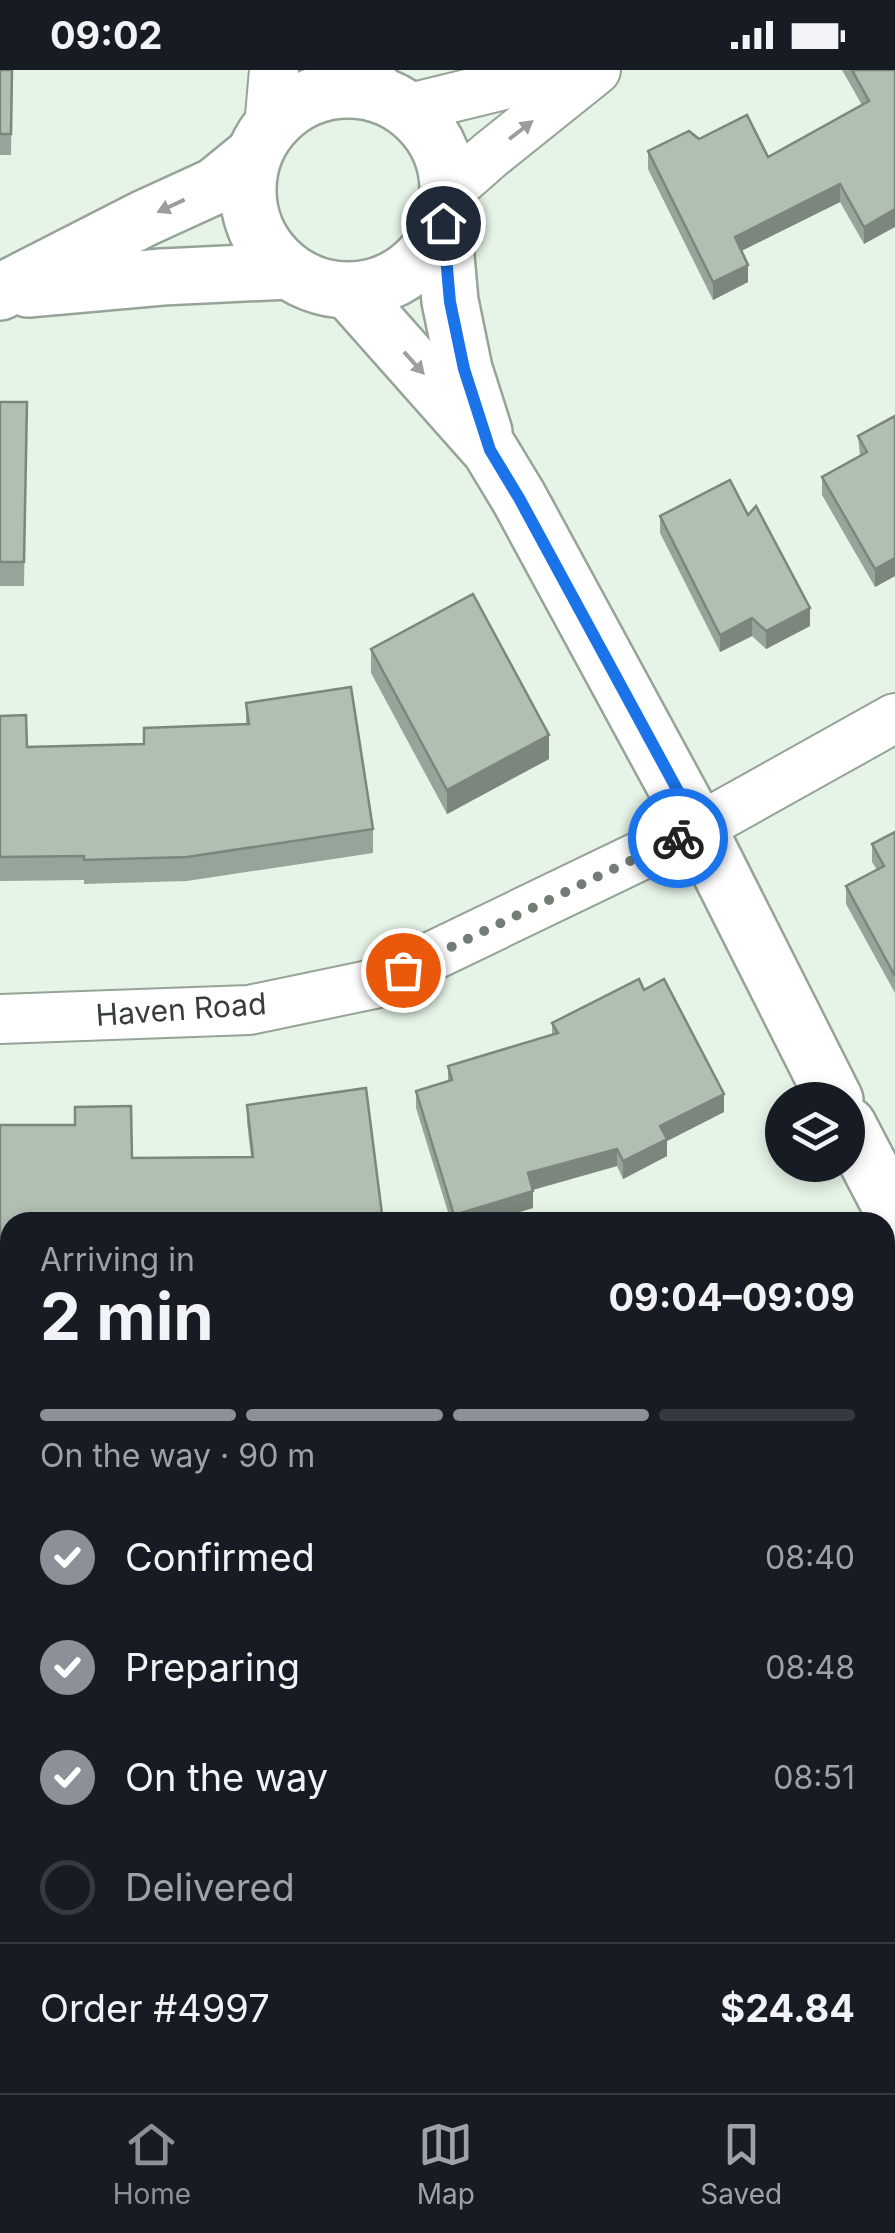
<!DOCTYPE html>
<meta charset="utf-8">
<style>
:root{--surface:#171b24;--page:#20242c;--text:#f1f3f6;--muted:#9ea1a6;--line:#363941;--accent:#8c9099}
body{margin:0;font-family:Inter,sans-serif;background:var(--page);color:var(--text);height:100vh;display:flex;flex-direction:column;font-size:38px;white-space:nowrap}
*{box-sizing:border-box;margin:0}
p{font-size:32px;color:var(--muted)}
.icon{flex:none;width:55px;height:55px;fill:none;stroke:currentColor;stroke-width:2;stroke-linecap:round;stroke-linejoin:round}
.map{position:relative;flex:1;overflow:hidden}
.details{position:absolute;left:0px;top:1142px;width:895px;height:882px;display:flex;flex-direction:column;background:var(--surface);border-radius:30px 30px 0 0;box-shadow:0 5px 15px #0003}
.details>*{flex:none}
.tools{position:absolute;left:765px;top:1012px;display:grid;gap:20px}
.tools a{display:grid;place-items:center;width:100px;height:100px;border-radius:50%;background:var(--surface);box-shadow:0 5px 15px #0003;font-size:50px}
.pin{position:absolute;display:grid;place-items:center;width:85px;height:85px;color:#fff;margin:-42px;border:5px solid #fff;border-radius:50%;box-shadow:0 2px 10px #0007}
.courier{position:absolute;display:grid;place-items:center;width:100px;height:100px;margin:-50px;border:8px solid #1a73e8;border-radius:50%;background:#fff;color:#222;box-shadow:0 2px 12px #0007}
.head em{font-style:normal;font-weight:700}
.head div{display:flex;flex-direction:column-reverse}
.head{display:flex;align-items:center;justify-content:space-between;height:170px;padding:0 40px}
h1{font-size:65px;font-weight:700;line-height:75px}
.bar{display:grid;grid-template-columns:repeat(4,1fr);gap:15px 10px;align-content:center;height:120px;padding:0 40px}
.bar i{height:12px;border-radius:8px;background:var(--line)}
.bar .current{background:var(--accent)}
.bar p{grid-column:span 4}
.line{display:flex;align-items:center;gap:25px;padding:0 40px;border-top:2px solid var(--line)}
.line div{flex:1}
ol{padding:0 40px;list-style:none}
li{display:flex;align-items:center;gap:30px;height:110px}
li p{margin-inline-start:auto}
li .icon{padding:10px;border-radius:50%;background:var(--accent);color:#fff;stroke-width:4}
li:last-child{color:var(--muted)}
li i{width:55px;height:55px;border:5px solid var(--line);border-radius:50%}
.status{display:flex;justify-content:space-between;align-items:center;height:70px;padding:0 50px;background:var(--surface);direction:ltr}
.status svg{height:28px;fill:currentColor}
.tabs{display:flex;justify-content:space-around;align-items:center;height:140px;border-top:2px solid var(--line);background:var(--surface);font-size:28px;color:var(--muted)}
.tabs a{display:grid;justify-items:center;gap:5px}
.tabs .current{color:var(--accent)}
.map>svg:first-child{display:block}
</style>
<div class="status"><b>09:02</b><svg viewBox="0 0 49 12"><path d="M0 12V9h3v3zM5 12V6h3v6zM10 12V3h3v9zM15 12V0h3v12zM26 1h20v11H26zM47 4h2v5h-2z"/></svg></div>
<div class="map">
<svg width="895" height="2023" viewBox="0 0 895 2023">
<rect width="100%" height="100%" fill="#e5f4e7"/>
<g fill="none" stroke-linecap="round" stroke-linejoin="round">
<!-- minor casing -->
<g stroke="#95a497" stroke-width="52">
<g id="minor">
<polyline points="365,0 384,27"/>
<polyline points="406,39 565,0"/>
<polyline points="269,58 274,0"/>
<polyline points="448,122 490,85 596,0"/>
<polyline points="0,949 249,940 374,914 698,758 895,648"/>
<polyline points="885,1500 895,1496"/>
<polyline points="0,1616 10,1616"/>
<polyline points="408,2015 412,2023"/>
</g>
</g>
<!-- tertiary casing -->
<g stroke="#95a497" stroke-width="60">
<g id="tertiary">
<circle cx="348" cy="120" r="100"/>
<polyline points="443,153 450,231 464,299 484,362"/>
<polyline points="28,219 162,207 288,201"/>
<polyline points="349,221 490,380 519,428 698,758 835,1030"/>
<polyline points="0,222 145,148 215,116 253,85"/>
<polyline points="848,1055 895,1145"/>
</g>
</g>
<!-- minor -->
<use href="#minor" stroke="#fff" stroke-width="48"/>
<!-- tertiary -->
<use href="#tertiary" stroke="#fff" stroke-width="55"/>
</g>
<!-- wall -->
<g fill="#97a499">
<polygon points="0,0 12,0 11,85 0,85"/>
<polygon points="842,0 895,0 864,174 840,132 741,181 748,212 713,230 648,99 648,81 699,69 768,87 862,35"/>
<polygon points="0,332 27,332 24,516 0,516"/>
<polygon points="895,346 895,506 875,517 822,425 822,407 860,386 858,366"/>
<polygon points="748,445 810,556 766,579 752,566 720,582 660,463 660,446"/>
<polygon points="371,579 549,689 447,744 371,603"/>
<polygon points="246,633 373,759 373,783 187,811 84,814 84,810 0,811 0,646 27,677 144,674 246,654"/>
<polygon points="895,762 895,923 846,834 846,816 877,800 872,792 872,774"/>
<polygon points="644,920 724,1042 667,1071 667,1086 623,1109 617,1096 533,1120 533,1138 486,1152 451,1152 416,1038 416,1021 448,1011 448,996 552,965 552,953"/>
<polygon points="247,1035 383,1152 10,1152 10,1208 0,1208 0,1055 132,1088 251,1087 247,1052"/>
<polygon points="0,1317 10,1317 10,1474 3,1474 3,1484 0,1484"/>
<polygon points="895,1614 895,1783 889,1785 885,1773 885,1617"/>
<polygon points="7,1688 10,1688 10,1778 5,1778"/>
<polygon points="75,2015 253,2015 258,2023 77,2023"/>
<polygon points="569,2015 702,2015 704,2023 571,2023"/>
</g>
<!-- shaded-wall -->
<g fill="#7b867d">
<polygon points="840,114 840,132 735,184 735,167"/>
<polygon points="895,139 895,157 864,174 864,157"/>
<polygon points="748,195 748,212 713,230 713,212"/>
<polygon points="895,488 895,506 875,517 875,499"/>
<polygon points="810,538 810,556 766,579 766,561"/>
<polygon points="752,548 752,566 720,582 720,565"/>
<polygon points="549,665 549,689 447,744 447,720"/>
<polygon points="724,1024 724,1042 667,1071 667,1086 623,1109 623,1091 660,1056"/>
<polygon points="617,1079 617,1096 528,1121 528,1103"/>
<polygon points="533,1121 533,1138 486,1152 454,1152 454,1145"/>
<polygon points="887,1332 887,1349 885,1350 885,1333"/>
<polygon points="895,1766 895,1783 889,1785 889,1768"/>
<rect x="78" y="2015" width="16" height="8"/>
</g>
<!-- building -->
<g fill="#b0bfb2" stroke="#7b867d" stroke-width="2.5">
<polygon points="0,0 12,0 11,64 0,64"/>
<polygon points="852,0 895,0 895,139 864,157 840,114 735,167 748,195 713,212 648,81 689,61 699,69 747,45 768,87 869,31"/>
<polygon points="0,332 27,332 24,492 0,492"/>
<polygon points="895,346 895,488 875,499 822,407 867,382 858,366"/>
<polygon points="730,410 748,445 756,436 810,538 766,561 752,548 720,565 660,446"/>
<polygon points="473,524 549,665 447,720 371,579"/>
<polygon points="351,617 373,759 187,787 84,790 84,786 0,787 0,646 26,645 27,677 144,674 144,658 249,654 246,633"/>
<polygon points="895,762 895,906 846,816 884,796 872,774"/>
<polygon points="639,909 644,920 664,909 724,1024 660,1056 667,1069 623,1091 617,1079 528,1103 533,1121 454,1145 416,1021 452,1010 448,996 558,963 552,953"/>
<polygon points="366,1018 383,1152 10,1152 10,1190 0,1191 0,1055 75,1055 75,1037 131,1036 132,1088 253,1087 247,1035"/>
<polygon points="0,1317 10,1317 10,1456 3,1457 3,1467 0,1467"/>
<polygon points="895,1614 895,1766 889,1768 885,1756 885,1617"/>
<polygon points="7,1688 10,1688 10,1760 5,1760"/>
<polygon points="96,2015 253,2015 258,2023 100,2023"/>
<polygon points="573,2015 702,2015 704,2023 576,2023"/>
</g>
<!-- one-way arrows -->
<defs><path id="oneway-solid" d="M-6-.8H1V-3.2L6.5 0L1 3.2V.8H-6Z" transform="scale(2.5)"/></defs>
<g fill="#9b9e9c">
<use href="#oneway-solid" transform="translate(521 60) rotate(-38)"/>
<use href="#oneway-solid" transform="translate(171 136) rotate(155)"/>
<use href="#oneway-solid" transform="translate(414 293) rotate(48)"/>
</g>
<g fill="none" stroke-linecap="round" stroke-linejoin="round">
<!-- done -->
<polyline stroke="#747d75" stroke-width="10" stroke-dasharray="0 18" points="403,900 678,768"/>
<!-- route -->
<polyline stroke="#1a73e8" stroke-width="12" points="443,153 450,232 464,299 490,380 519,428 698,758 678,768"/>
</g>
<g text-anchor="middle" stroke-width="9" stroke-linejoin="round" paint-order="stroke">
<!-- street labels -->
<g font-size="30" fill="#373d38" stroke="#fff">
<text transform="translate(181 940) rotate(-4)" y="10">Haven Road</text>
</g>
</g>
</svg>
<div class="tools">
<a><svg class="icon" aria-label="layers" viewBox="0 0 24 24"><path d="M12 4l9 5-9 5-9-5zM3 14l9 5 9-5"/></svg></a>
</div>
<div class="pin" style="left:403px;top:900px;background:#ea580c"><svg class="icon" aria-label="bag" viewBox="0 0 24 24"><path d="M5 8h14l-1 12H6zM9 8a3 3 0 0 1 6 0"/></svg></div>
<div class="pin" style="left:443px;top:153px;background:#1f2937"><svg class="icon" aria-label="home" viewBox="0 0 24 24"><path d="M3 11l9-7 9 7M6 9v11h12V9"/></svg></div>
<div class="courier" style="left:678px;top:768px"><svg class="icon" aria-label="bike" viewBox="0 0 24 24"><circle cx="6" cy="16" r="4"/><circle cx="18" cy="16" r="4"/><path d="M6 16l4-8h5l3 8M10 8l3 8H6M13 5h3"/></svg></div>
<section class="details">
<div class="head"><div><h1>2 min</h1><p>Arriving in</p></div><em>09:04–09:09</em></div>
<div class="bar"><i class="current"></i><i class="current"></i><i class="current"></i><i></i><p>On the way · 90 m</p></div>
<ol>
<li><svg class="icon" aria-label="check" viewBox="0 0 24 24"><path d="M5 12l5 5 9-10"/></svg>Confirmed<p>08:40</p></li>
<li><svg class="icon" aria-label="check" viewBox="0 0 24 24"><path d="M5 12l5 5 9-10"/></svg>Preparing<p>08:48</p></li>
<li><svg class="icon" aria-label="check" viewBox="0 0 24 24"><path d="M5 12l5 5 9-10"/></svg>On the way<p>08:51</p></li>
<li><i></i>Delivered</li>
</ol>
<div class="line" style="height:130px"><div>Order #4997</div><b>$24.84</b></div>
</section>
</div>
<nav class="tabs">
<a class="current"><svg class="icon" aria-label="home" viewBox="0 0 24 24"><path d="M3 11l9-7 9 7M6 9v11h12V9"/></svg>Home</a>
<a><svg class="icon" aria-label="map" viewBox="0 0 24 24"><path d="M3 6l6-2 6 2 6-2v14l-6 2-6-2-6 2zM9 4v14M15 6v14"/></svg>Map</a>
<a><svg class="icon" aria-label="saved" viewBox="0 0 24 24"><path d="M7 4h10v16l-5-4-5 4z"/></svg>Saved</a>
</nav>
